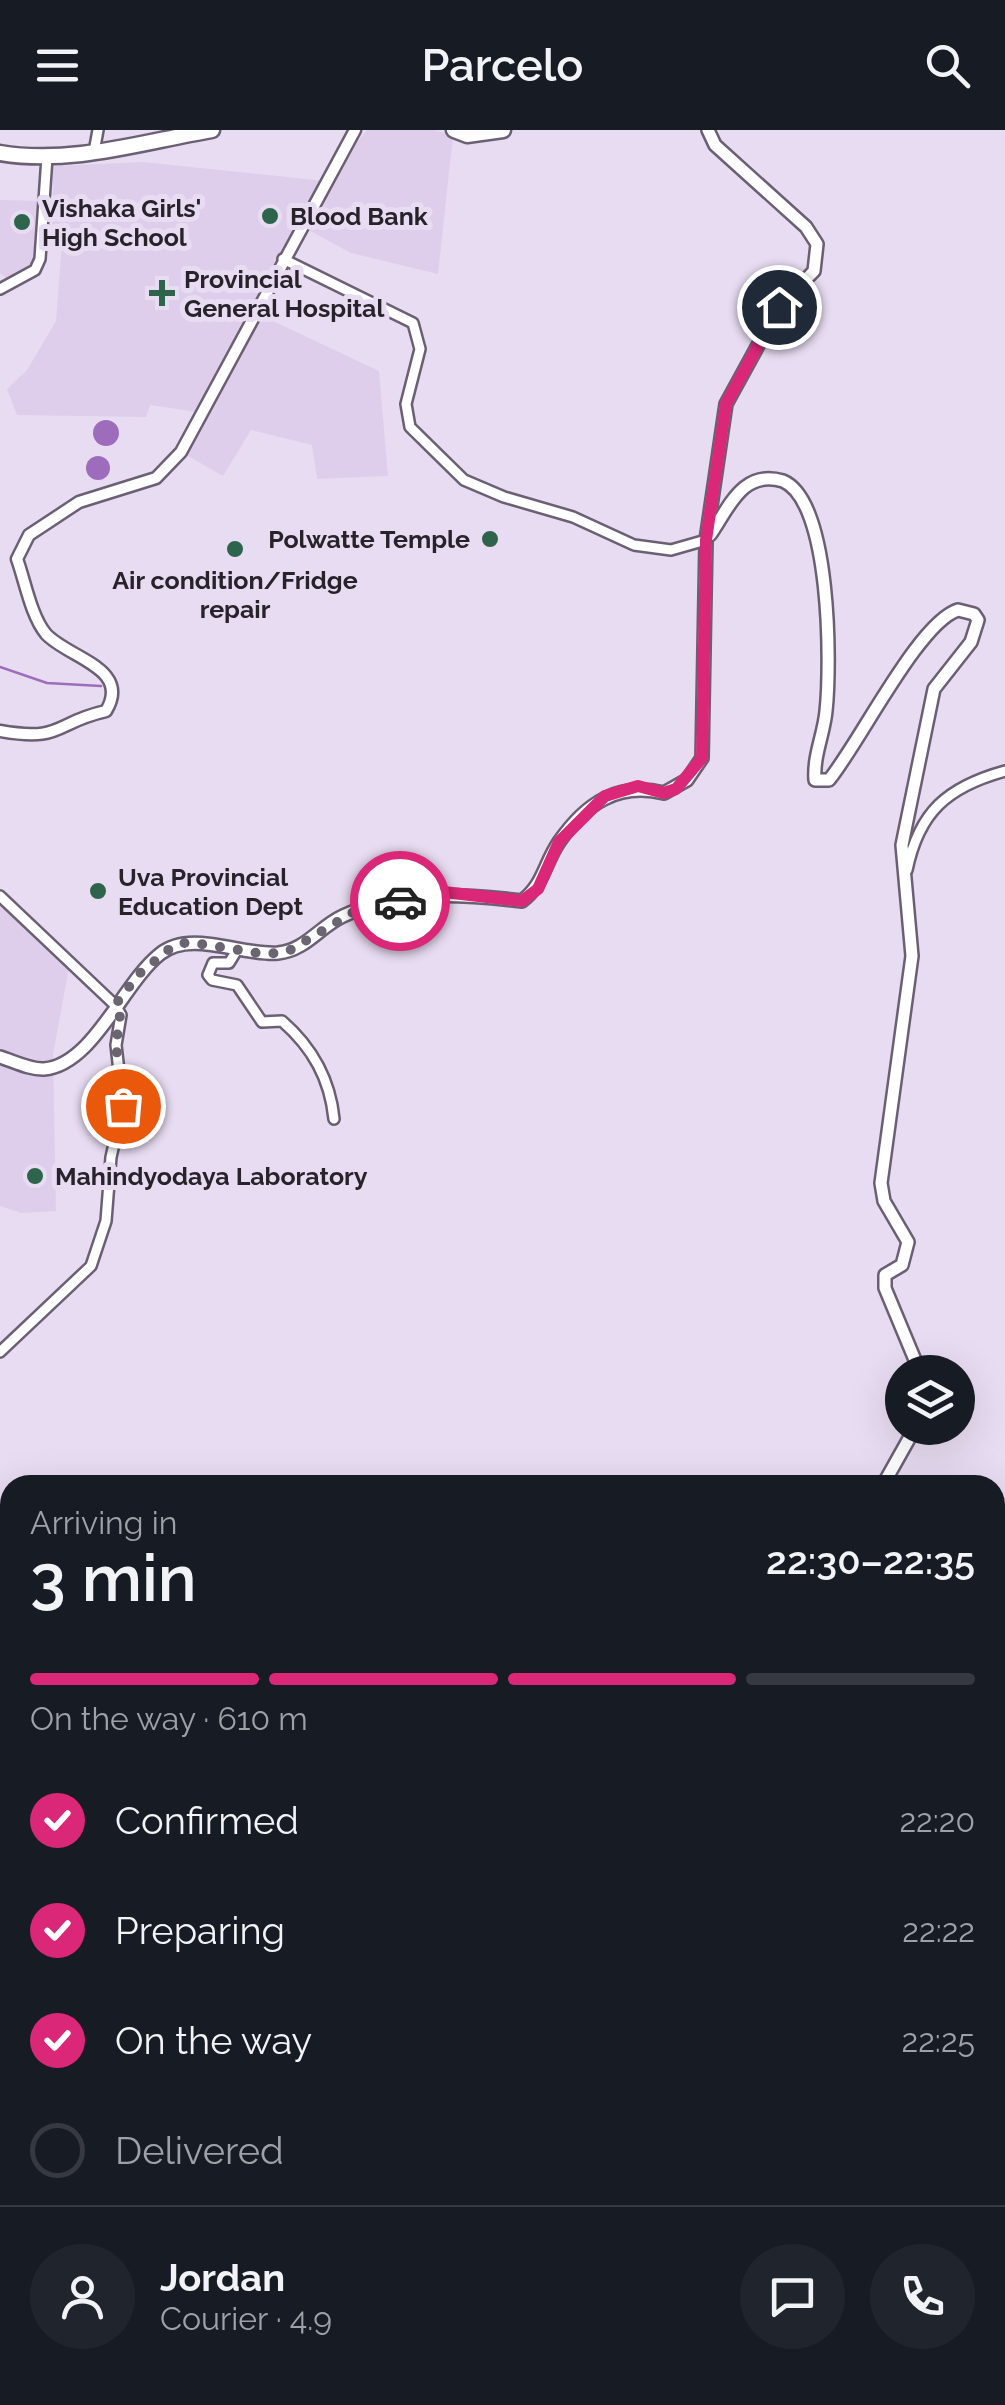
<!DOCTYPE html>
<meta charset="utf-8">
<style>
:root{--surface:#171b24;--page:#20242c;--text:#f1f3f6;--muted:#9ea1a6;--line:#363941;--accent:#db2777}
body{margin:0;font-family:Raleway,sans-serif;background:var(--page);color:var(--text);height:100vh;display:flex;flex-direction:column;font-size:38px;white-space:nowrap}
*{box-sizing:border-box;margin:0}
p{font-size:32px;color:var(--muted)}
.icon{flex:none;width:55px;height:55px;fill:none;stroke:currentColor;stroke-width:2;stroke-linecap:round;stroke-linejoin:round}
.map{position:relative;flex:1;overflow:hidden}
.details{position:absolute;left:0px;top:1345px;width:1005px;height:930px;display:flex;flex-direction:column;background:var(--surface);border-radius:30px 30px 0 0;box-shadow:0 10px 40px #0002}
.details>*{flex:none}
.tools{position:absolute;left:885px;top:1225px;display:grid;gap:20px}
.tools a{display:grid;place-items:center;width:90px;height:90px;border-radius:50%;background:var(--surface);box-shadow:0 10px 40px #0002;font-size:50px}
.pin{position:absolute;display:grid;place-items:center;width:85px;height:85px;color:#fff;margin:-42px;border:5px solid #fff;border-radius:50%;box-shadow:0 2px 10px #0007}
.courier{position:absolute;display:grid;place-items:center;width:100px;height:100px;margin:-50px;border:8px solid #db2777;border-radius:50%;background:#fff;color:#222;box-shadow:0 2px 12px #0007}
.head em{font-style:normal;font-weight:600}
.head div{display:flex;flex-direction:column-reverse}
.head{display:flex;align-items:center;justify-content:space-between;height:170px;padding:0 30px}
h1{font-size:65px;font-weight:600;line-height:75px}
.bar{display:grid;grid-template-columns:repeat(4,1fr);gap:15px 10px;align-content:center;height:120px;padding:0 30px}
.bar i{height:12px;border-radius:8px;background:var(--line)}
.bar .current{background:var(--accent)}
.bar p{grid-column:span 4}
.line{display:flex;align-items:center;gap:25px;padding:0 30px;border-top:2px solid var(--line)}
.line div{flex:1}
.round{display:grid;place-items:center;flex:none;width:105px;height:105px;border-radius:52px;background:var(--page)}
ol{padding:0 30px;list-style:none}
li{display:flex;align-items:center;gap:30px;height:110px}
li p{margin-inline-start:auto}
li .icon{padding:10px;border-radius:50%;background:var(--accent);color:#fff;stroke-width:4}
li:last-child{color:var(--muted)}
li i{width:55px;height:55px;border:5px solid var(--line);border-radius:50%}
header{display:flex;justify-content:space-between;align-items:center;height:130px;padding:0 30px;background:var(--surface);font-size:45px;font-weight:600}
.map>svg:first-child{display:block}
</style>
<header><svg class="icon" aria-label="menu" viewBox="0 0 24 24"><path d="M4 6h16M4 12h16M4 18h16"/></svg>Parcelo<svg class="icon" aria-label="search" viewBox="0 0 24 24"><circle cx="10" cy="10" r="6"/><path d="M15 15l6 6"/></svg></header>
<div class="map">
<svg width="1005" height="2275" viewBox="0 0 1005 2275">
<rect width="100%" height="100%" fill="#e8dcf2"/>
<!-- built -->
<g fill="#dfceeb">
<polygon points="367,0 435,0 453,6 438,144 351,123 301,96 256,183 379,241 388,346 317,349 312,315 251,300 223,346 181,322 203,283 150,275 146,287 17,285 7,259 27,240 56,191 62,112 52,111 53,36 143,32 325,51"/>
<polygon points="0,70 46,71 35,140 11,152 0,143"/>
<polygon points="0,776 69,837 53,925 56,1081 21,1083 0,1076"/>
</g>
<!-- water -->
<g fill="#9d6cbb">
<circle cx="106" cy="303" r="13"/>
<circle cx="98" cy="338" r="12"/>
</g>
<g fill="none" stroke-linecap="round" stroke-linejoin="round">
<!-- stream -->
<polyline stroke="#9d6cbb" stroke-width="2.5" points="0,537 47,553 101,556"/>
<!-- minor casing -->
<g stroke="#6b6073" stroke-width="14">
<g id="minor">
<polyline points="94,22 98,0"/>
<polyline points="283,129 413,193 420,219 406,274 410,297 464,350 504,367 573,387 634,415 671,420 706,410"/>
<polyline points="0,159 35,140 40,129 47,27"/>
<polyline points="378,738 385,774"/>
<path d="M907 740C919 682 947 657 1005 641"/>
<polyline points="0,766 115,875 121,885 116,915 123,976 111,1027 106,1091 91,1136 0,1222"/>
<path d="M237 820 229 833H213L208 845 212 850 237 855 262 892 282 891C313 918 330 949 334 989"/>
<polyline points="995,1641 1005,1637"/>
<polyline points="995,2216 1005,2201"/>
<polyline points="137,2265 139,2275"/>
<polyline points="746,2275 767,2265"/>
<polyline points="807,2275 812,2265"/>
<polyline points="962,2275 967,2265"/>
</g>
</g>
<!-- tertiary casing -->
<g stroke="#6b6073" stroke-width="15">
<path id="tertiary" d="M0 601C63 612 53 593 106 581 132 538 68 528 46 504 31 486 25 451 17 429L29 405 79 372 156 348 181 322 355 0"/>
</g>
<!-- secondary casing -->
<g stroke="#6b6073" stroke-width="16">
<g id="secondary">
<path d="M710 405C729 378 742 339 783 351 831 371 831 535 826 581 824 604 813 626 815 650H829C860 612 919 492 958 480L974 484 978 490 971 512 934 559 902 715 912 826 881 1053 884 1071 908 1112 902 1135 885 1145V1158L920 1242"/>
<path d="M0 927C13 931 31 940 44 939 93 935 123 853 160 824 191 799 241 826 278 823 306 820 319 797 343 786 400 759 462 764 522 771 544 754 544 734 559 712 586 673 618 652 664 663L687 650 702 628 706 410 726 274 779 177 814 141 817 114 806 97 715 15 708 0"/>
<polyline points="883,1355 915,1298"/>
<polyline points="995,1680 1005,1679"/>
</g>
</g>
<!-- trunk casing -->
<g stroke="#6b6073" stroke-width="19">
<g id="trunk">
<polyline points="454,0 467,5 503,0"/>
<path d="M0 23C71 35 142 12 212 0"/>
</g>
</g>
<!-- minor -->
<use href="#minor" stroke="#fff" stroke-width="9"/>
<!-- tertiary -->
<use href="#tertiary" stroke="#fff" stroke-width="10"/>
<!-- secondary -->
<use href="#secondary" stroke="#fff" stroke-width="11"/>
<!-- trunk -->
<use href="#trunk" stroke="#fff" stroke-width="14"/>
</g>
<g fill="none" stroke-linecap="round" stroke-linejoin="round">
<!-- done -->
<polyline stroke="#6b6471" stroke-width="10" stroke-dasharray="0 18" points="123,976 116,915 120,885 115,875 139,844 173,816 188,812 264,824 287,822 357,780 400,771"/>
<!-- route -->
<polyline stroke="#db2777" stroke-width="12" points="400,771 444,762 522,771 538,759 559,712 605,666 638,656 664,663 676,659 702,628 706,410 726,274 779,177"/>
</g>
<!-- markers -->
<g fill="#2e644b" stroke="#e8dcf2" stroke-width="4">
<circle cx="270" cy="86" r="10"/>
<circle cx="22" cy="92" r="10"/>
<path d="M157 148h10v10h10v10h-10v10h-10v-10h-10v-10h10z"/>
<circle cx="490" cy="409" r="10"/>
<circle cx="235" cy="419" r="10"/>
<circle cx="98" cy="761" r="10"/>
<circle cx="35" cy="1046" r="10"/>
</g>
<g text-anchor="middle" stroke-width="10" stroke-linejoin="round" paint-order="stroke">
<!-- poi labels -->
<g font-size="25" font-weight="bold" fill="#28232b" stroke="#e8dcf2" text-anchor="start">
<text x="42" y="87">Vishaka Girls'<tspan x="42" dy="29">High School</tspan></text>
<text x="290" y="95">Blood Bank</text>
<text x="184" y="158">Provincial<tspan x="184" dy="29">General Hospital</tspan></text>
<text x="470" y="418" text-anchor="end">Polwatte Temple</text>
<text x="235" y="459" text-anchor="middle">Air condition/Fridge<tspan x="235" dy="29">repair</tspan></text>
<text x="118" y="756">Uva Provincial<tspan x="118" dy="29">Education Dept</tspan></text>
<text x="55" y="1055">Mahindyodaya Laboratory</text>
</g>
</g>
</svg>
<div class="tools">
<a><svg class="icon" aria-label="layers" viewBox="0 0 24 24"><path d="M12 4l9 5-9 5-9-5zM3 14l9 5 9-5"/></svg></a>
</div>
<div class="pin" style="left:123px;top:976px;background:#ea580c"><svg class="icon" aria-label="bag" viewBox="0 0 24 24"><path d="M5 8h14l-1 12H6zM9 8a3 3 0 0 1 6 0"/></svg></div>
<div class="pin" style="left:779px;top:177px;background:#1f2937"><svg class="icon" aria-label="home" viewBox="0 0 24 24"><path d="M3 11l9-7 9 7M6 9v11h12V9"/></svg></div>
<div class="courier" style="left:400px;top:771px"><svg class="icon" aria-label="car" viewBox="0 0 24 24"><path d="M5 17H2v-5l4-1 3-4h7l3 4 3 1v5h-3M9 17h6M6 11h13"/><circle cx="7" cy="17" r="2"/><circle cx="17" cy="17" r="2"/></svg></div>
<section class="details">
<div class="head"><div><h1>3 min</h1><p>Arriving in</p></div><em>22:30–22:35</em></div>
<div class="bar"><i class="current"></i><i class="current"></i><i class="current"></i><i></i><p>On the way · 610 m</p></div>
<ol>
<li><svg class="icon" aria-label="check" viewBox="0 0 24 24"><path d="M5 12l5 5 9-10"/></svg>Confirmed<p>22:20</p></li>
<li><svg class="icon" aria-label="check" viewBox="0 0 24 24"><path d="M5 12l5 5 9-10"/></svg>Preparing<p>22:22</p></li>
<li><svg class="icon" aria-label="check" viewBox="0 0 24 24"><path d="M5 12l5 5 9-10"/></svg>On the way<p>22:25</p></li>
<li><i></i>Delivered</li>
</ol>
<div class="line" style="height:180px"><a class="round"><svg class="icon" aria-label="person" viewBox="0 0 24 24"><circle cx="12" cy="8" r="4"/><path d="M4 21q1-7 8-7t8 7"/></svg></a><div><b>Jordan</b><p>Courier · 4.9</p></div><a class="round"><svg class="icon" aria-label="chat" viewBox="0 0 24 24"><path d="M4 5h16v11H9l-5 4z"/></svg></a><a class="round"><svg class="icon" aria-label="phone" viewBox="0 0 24 24"><path d="M5 4h4l2 5-3 2q2 4 5 5l2-3 5 2v4C11 20 4 13 5 4z"/></svg></a></div>
</section>
</div>
